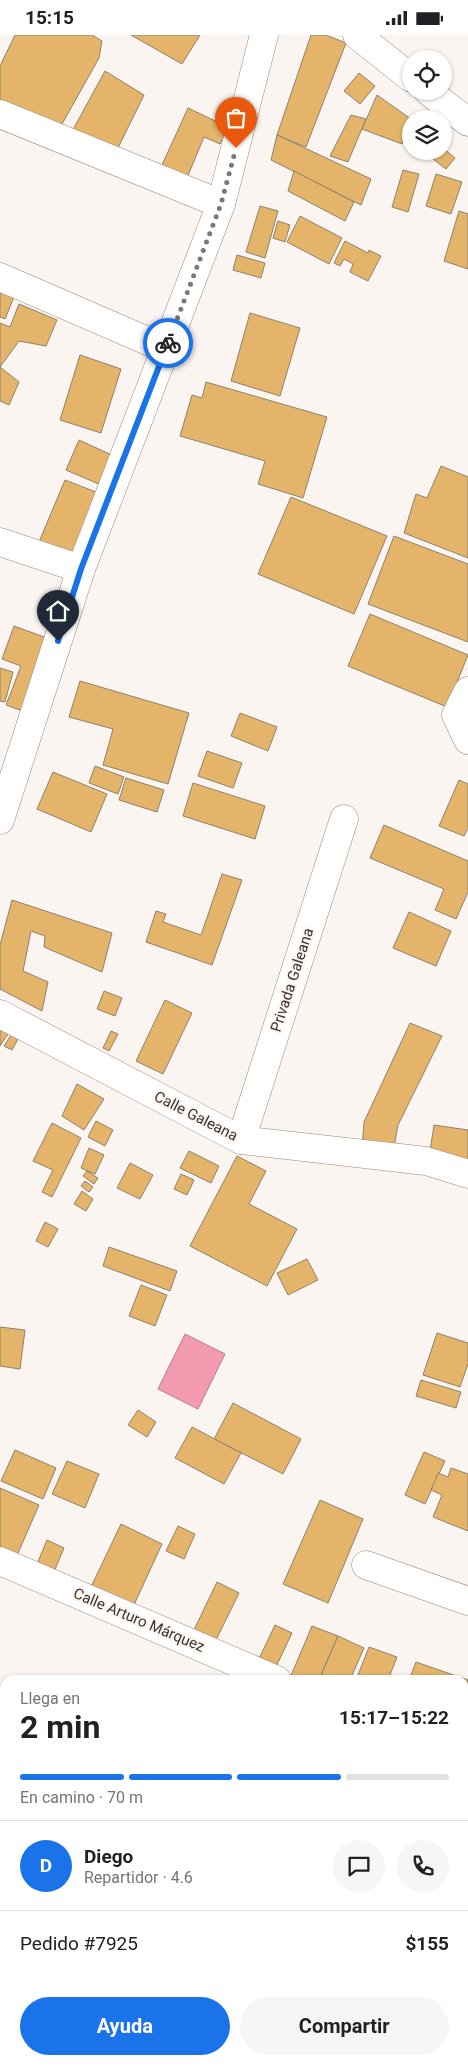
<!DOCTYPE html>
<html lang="es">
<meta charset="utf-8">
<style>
:root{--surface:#fff;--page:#f6f6f6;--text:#202124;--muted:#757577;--line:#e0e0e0;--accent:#1a73e8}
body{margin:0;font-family:Roboto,sans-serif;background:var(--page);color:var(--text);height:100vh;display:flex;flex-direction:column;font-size:19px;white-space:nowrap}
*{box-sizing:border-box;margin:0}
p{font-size:16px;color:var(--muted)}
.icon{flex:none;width:28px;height:28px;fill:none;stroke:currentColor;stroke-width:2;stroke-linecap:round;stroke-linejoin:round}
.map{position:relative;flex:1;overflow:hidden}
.side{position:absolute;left:0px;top:1640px;width:469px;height:390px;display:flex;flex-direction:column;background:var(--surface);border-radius:15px 15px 0 0;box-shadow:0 1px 4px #0004}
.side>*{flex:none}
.fabs{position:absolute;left:402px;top:15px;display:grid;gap:10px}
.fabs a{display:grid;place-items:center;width:50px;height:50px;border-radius:50%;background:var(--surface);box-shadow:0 1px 4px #0004;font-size:25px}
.pin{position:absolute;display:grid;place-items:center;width:42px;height:42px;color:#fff;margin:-51px -21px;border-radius:50% 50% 50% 0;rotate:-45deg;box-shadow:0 0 5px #0007}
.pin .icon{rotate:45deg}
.courier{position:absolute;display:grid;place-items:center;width:50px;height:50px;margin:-25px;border:4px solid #1a73e8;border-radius:50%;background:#fff;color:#222;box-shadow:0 1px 6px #0007}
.headline em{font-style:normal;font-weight:700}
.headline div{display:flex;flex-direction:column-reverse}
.headline{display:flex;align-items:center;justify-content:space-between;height:85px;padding:0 20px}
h1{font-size:32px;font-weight:700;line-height:38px}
.bar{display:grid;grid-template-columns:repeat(4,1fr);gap:8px 5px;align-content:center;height:60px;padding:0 20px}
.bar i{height:6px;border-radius:4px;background:var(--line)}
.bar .active{background:var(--accent)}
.bar p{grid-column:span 4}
.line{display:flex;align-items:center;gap:12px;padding:0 20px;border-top:1px solid var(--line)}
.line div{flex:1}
.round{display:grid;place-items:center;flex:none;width:52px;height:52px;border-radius:26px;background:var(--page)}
.action{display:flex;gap:10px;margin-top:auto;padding:10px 20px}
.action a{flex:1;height:58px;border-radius:30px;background:var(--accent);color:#fff;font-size:20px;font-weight:700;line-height:58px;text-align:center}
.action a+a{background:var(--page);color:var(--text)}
.status{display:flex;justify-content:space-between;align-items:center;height:35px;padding:0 25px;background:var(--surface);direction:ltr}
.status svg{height:14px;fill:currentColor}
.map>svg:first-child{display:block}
</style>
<div class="status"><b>15:15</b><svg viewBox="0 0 49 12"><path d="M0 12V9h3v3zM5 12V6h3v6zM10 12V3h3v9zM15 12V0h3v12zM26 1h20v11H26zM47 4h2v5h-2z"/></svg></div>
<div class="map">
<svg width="468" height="2030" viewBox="0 0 468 2030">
<rect width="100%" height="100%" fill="#fbf5f2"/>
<!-- water -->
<polygon fill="#f29aaf" stroke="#bc7b88" points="185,1299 225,1319 198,1374 158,1354"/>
<!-- building -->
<g fill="#e3b469" stroke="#90816a">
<polygon points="15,0 92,0 102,6 99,23 62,89 0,72 0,31"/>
<polygon points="131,0 200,0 182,29"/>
<polygon points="311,0 326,0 346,8 306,112 277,100"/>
<polygon points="105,36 144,60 114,121 69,102"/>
<polygon points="359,38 375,51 360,69 344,56"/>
<polygon points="377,60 411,84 402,109 362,94"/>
<polygon points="188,73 228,92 220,109 204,102 184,150 157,141"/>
<polygon points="351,80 366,84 348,127 330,121"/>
<polygon points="277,100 371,144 361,170 271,125"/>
<polygon points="444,114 455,123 446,134 433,124"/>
<polygon points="403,135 419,139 408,177 392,172"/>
<polygon points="294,136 354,167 345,186 288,156"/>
<polygon points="436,139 462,147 451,179 426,171"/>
<polygon points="260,171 278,176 265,223 246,217"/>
<polygon points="459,176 468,179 468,234 444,226"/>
<polygon points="300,181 342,203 329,229 287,207"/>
<polygon points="278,186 290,190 285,207 273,203"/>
<polygon points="345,206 368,218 369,215 381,221 368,246 350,237 353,229 344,224 340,231 334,228"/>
<polygon points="237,220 265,228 261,243 233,235"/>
<polygon points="0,245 18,252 5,284 0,282"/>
<polygon points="19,269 57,285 46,311 19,306 0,332 0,288 10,292"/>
<polygon points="250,278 300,293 280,361 231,346"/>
<polygon points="80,320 121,334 101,398 60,385"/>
<polygon points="0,332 19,347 9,370 0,366"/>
<polygon points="206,347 327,382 303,463 258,449 265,426 180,401 192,360 202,363"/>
<polygon points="79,405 114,421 101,450 66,435"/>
<polygon points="441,431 468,442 468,523 404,498 416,459 427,463"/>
<polygon points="65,445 101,459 75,522 39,507"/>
<polygon points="291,462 387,501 354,579 258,539"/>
<polygon points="394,501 468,529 468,607 368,569"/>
<polygon points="370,579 468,620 447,672 348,631"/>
<polygon points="14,591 55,606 31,679 6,670 21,631 2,624"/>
<polygon points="0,633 13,637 5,667 0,666"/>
<polygon points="80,646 189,678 168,749 103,730 113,694 69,682"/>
<polygon points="240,678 277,692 268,716 231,701"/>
<polygon points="207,716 242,728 233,753 198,741"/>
<polygon points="95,731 124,742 118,759 89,748"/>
<polygon points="53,737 107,759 91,797 37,774"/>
<polygon points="126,743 164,755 157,777 119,765"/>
<polygon points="459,745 468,749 468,793 464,801 439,791"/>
<polygon points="193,748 265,771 255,804 183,781"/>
<polygon points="384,790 468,826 468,857 456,884 435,875 444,854 370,823"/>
<polygon points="222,839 242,845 212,930 146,907 156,876 166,879 163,887 201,900"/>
<polygon points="12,865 112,898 102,937 44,912 45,901 31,896 23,936 48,947 42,976 0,954 0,910"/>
<polygon points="409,877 451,896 436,931 393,913"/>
<polygon points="104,956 122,963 115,981 97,974"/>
<polygon points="165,965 192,978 163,1039 136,1026"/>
<polygon points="410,988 442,1001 398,1090 393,1117 362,1114 364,1087"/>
<polygon points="0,989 10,996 0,1011"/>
<polygon points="111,996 118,999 109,1016 103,1013"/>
<polygon points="11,1000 18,1004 12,1015 4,1011"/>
<polygon points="77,1049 104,1064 84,1095 62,1081"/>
<polygon points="96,1086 113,1095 105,1111 88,1102"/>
<polygon points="52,1088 81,1103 52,1162 42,1157 53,1135 33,1126"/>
<polygon points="434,1090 468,1095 468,1128 429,1123"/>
<polygon points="89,1113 104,1120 95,1139 81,1133"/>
<polygon points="189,1116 219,1131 211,1148 180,1133"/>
<polygon points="237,1121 266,1136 249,1169 297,1194 267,1251 190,1211"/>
<polygon points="130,1128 153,1140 140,1164 117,1153"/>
<polygon points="87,1136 98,1143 94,1149 83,1141"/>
<polygon points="181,1139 194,1145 187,1160 174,1154"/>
<polygon points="85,1146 93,1152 89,1157 81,1151"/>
<polygon points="82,1156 93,1164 86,1176 74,1169"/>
<polygon points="45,1187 58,1194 48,1212 36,1206"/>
<polygon points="109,1212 177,1236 170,1256 103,1231"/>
<polygon points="307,1224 318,1245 288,1260 277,1238"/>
<polygon points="141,1250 167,1260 155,1291 129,1281"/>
<polygon points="0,1292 25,1295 20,1334 0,1331"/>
<polygon points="437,1298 468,1308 468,1329 460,1352 423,1340"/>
<polygon points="421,1345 461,1357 456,1373 416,1361"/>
<polygon points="233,1368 301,1404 283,1439 214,1404"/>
<polygon points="138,1375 156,1387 147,1402 128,1390"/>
<polygon points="192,1392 241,1418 224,1449 175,1423"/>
<polygon points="15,1415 56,1433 43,1464 1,1446"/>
<polygon points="424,1417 445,1426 425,1469 405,1460"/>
<polygon points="67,1426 99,1439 85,1473 52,1459"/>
<polygon points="451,1433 468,1439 468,1496 433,1482 442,1460 431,1455 438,1438 448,1442"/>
<polygon points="0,1453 39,1470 15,1525 0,1519"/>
<polygon points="320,1465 363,1484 328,1568 283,1549"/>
<polygon points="121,1489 162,1509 133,1572 91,1552"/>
<polygon points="178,1491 195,1499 184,1524 166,1516"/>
<polygon points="47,1505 64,1513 54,1537 37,1529"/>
<polygon points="217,1547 239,1558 215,1607 193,1597"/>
<polygon points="275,1590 292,1598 273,1638 256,1630"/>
<polygon points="312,1591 338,1601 319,1645 295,1645 290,1643"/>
<polygon points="338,1601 364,1613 350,1645 319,1645"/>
<polygon points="369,1612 397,1622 388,1645 356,1645"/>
<polygon points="416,1627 468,1645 467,1668 464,1666 464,1645 409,1645"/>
<polygon points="464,1745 468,1747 468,1776 464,1774"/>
<polygon points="464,1797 468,1799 468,1834 464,1832"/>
</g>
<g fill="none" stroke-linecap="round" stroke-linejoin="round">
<!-- street casing -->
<g stroke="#9e8576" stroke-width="29">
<g id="street">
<polyline points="357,0 411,43"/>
<polyline points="428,56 468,87"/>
<polyline points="0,79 221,169"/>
<polyline points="0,242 166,314"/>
<polyline points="0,507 81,534"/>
<polyline points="468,656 456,680 468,705"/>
<polyline points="0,785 81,534 221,169 264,0"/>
<polyline points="0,979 241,1105 426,1126 468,1139"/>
<polyline points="241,1105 344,784"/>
<polyline points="0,1526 277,1645"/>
<polyline points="366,1530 468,1566"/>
<polyline points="464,1725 468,1727"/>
</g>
</g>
<!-- secondary casing -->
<g stroke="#9e8576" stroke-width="29">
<g id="secondary">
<polyline points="464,1898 468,1883"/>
<polyline points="425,2030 427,2025"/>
</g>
</g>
<!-- street -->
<use href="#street" stroke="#fff" stroke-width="28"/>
<!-- secondary -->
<use href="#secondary" stroke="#fff" stroke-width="28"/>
</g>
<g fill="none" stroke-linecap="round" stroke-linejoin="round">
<!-- done -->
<polyline stroke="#807771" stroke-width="5" stroke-dasharray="0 9" points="168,308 221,169 236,113"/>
<!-- route -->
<polyline stroke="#1a73e8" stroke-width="6" points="58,606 81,534 168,308"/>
</g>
<g text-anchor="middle" stroke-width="4.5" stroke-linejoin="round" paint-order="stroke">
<!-- street labels -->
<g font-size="15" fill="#3e332c" stroke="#fbf5f2">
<text transform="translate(292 945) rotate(-72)" y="5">Privada Galeana</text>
<text transform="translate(196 1081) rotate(27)" y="5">Calle Galeana</text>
<text transform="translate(139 1585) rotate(23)" y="5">Calle Arturo Márquez</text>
</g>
</g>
</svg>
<div class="fabs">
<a><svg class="icon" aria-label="locate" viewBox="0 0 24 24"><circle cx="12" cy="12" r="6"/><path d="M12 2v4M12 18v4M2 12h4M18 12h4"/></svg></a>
<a><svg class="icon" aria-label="layers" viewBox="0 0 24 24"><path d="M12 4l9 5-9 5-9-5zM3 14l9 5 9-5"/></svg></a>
</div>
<div class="pin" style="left:236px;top:113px;background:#ea580c"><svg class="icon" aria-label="bag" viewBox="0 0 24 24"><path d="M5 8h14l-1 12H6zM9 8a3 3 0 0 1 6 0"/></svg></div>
<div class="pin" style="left:58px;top:606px;background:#1f2937"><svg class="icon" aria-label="home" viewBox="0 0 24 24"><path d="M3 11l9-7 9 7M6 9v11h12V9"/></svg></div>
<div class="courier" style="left:168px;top:308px"><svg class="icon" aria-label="bike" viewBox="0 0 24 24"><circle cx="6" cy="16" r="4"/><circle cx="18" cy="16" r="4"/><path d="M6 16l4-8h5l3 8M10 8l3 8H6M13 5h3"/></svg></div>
<section class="side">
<div class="headline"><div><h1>2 min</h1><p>Llega en</p></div><em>15:17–15:22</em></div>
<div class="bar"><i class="active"></i><i class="active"></i><i class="active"></i><i></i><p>En camino · 70 m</p></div>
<div class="line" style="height:90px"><b class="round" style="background:var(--accent);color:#fff">D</b><div><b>Diego</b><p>Repartidor · 4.6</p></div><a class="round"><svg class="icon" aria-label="chat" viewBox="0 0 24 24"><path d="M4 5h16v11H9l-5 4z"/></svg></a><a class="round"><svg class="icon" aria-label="phone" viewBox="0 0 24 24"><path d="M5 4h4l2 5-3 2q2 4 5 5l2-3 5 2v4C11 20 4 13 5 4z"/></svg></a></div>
<div class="line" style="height:65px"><div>Pedido #7925</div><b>$155</b></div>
<div class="action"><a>Ayuda</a><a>Compartir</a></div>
</section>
</div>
